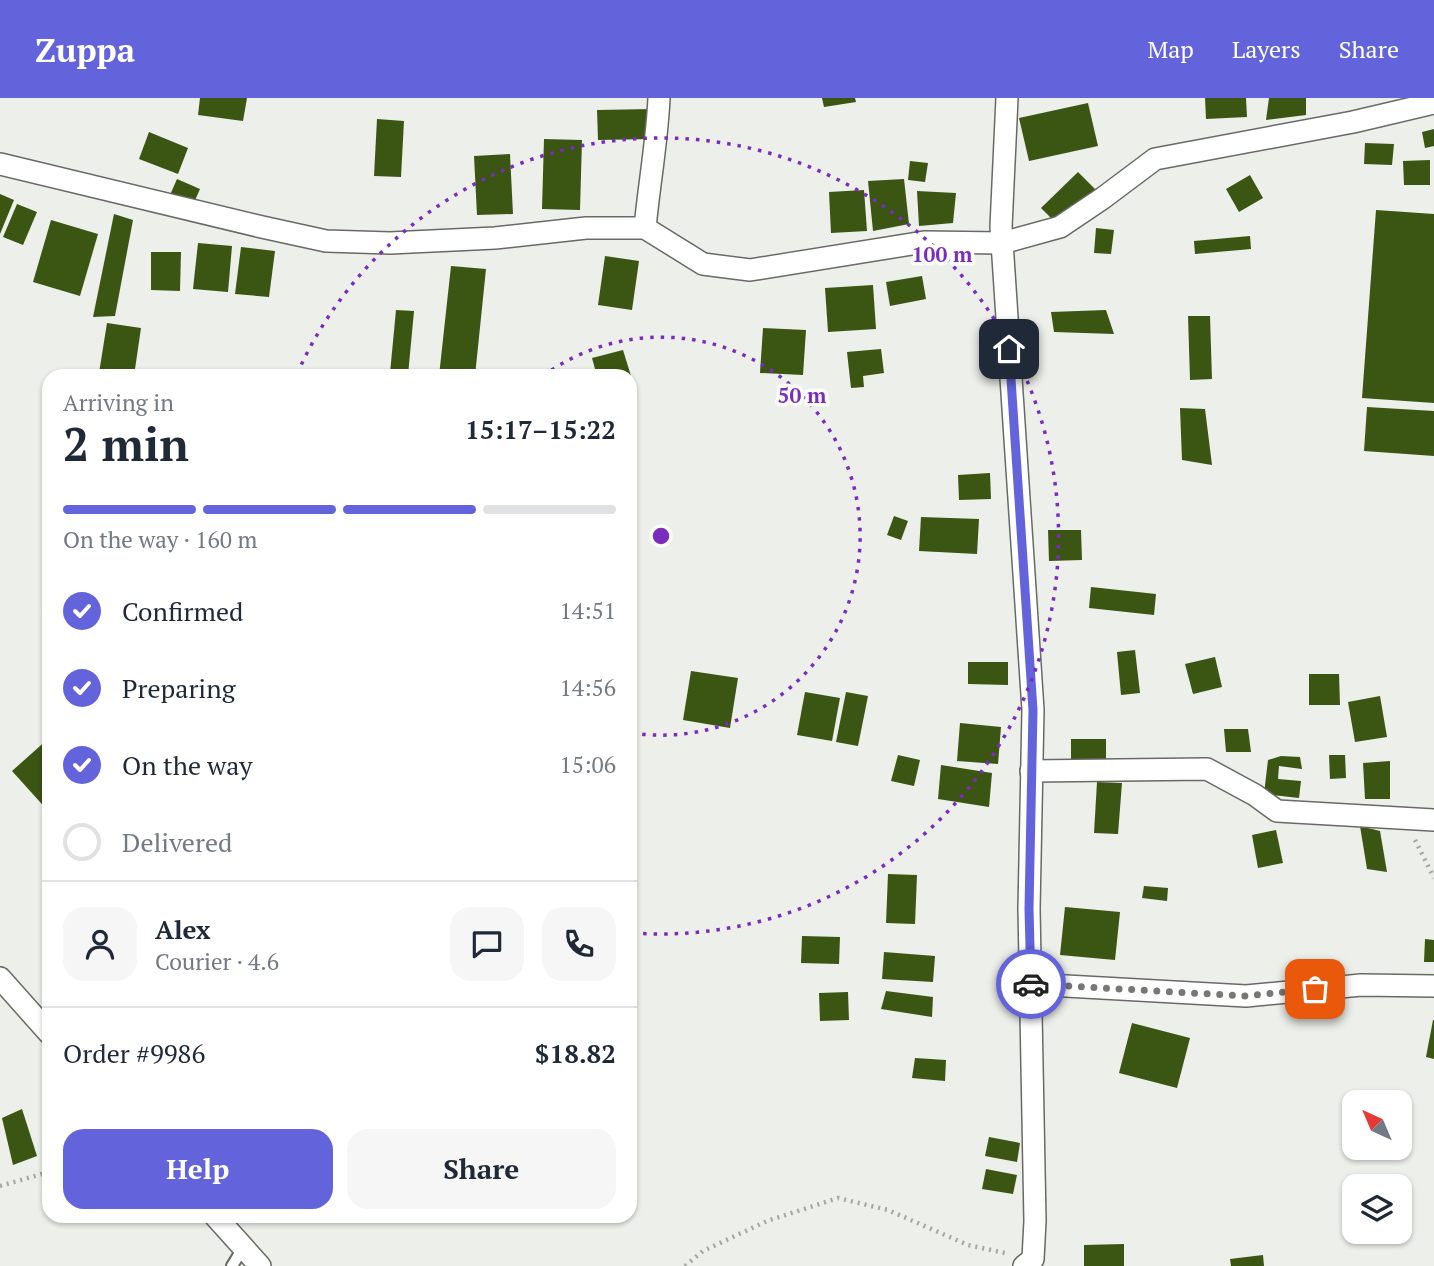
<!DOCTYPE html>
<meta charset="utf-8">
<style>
:root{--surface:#fff;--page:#f6f6f7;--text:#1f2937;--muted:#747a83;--line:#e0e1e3;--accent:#6363dc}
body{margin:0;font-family:"PT Serif",serif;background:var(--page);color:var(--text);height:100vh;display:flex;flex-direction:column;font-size:26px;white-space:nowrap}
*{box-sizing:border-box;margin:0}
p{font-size:23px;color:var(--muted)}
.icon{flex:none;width:38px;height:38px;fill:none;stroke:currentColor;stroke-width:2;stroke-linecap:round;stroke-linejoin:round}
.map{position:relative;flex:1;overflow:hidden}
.side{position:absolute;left:42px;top:271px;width:595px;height:854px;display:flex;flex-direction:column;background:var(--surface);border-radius:21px;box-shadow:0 2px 5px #0004}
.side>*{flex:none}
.needle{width:46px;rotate:316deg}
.buttons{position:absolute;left:1342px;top:992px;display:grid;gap:14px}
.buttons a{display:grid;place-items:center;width:70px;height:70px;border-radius:14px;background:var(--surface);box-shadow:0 2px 5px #0004;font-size:35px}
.pin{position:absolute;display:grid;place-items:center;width:60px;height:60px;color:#fff;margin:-30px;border-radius:14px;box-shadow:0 4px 10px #0006}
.courier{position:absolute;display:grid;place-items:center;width:70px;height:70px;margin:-35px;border:5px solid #6363dc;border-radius:50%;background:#fff;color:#222;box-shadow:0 2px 9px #0007}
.overview em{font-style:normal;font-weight:700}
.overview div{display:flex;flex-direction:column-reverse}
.overview{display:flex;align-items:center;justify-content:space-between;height:119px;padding:0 21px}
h1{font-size:46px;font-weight:700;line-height:52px}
.bar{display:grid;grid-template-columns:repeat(4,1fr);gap:10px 7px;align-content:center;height:84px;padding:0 21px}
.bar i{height:9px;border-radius:5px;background:var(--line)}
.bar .active{background:var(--accent)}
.bar p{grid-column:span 4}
.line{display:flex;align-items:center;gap:18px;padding:0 21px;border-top:2px solid var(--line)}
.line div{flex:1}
.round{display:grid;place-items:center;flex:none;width:74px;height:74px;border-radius:21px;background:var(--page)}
ol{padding:0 21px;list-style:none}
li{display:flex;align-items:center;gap:21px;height:77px}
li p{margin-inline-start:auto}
li .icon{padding:7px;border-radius:50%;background:var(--accent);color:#fff;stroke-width:4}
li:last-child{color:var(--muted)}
li i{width:38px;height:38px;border:4px solid var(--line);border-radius:50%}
.action{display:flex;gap:14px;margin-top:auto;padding:14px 21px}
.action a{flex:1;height:80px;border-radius:21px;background:var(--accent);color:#fff;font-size:28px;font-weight:700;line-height:80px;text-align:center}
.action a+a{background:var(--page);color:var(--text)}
header{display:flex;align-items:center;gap:42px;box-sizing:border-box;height:98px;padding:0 35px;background:var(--accent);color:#fff}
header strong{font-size:33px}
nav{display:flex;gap:38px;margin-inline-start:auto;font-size:24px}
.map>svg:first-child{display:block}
</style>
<header>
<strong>Zuppa</strong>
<nav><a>Map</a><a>Layers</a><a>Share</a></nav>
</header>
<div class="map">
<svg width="1434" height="1168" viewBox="0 0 1434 1168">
<rect width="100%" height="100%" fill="#edefea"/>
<!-- building -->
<g fill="#3b5513">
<polygon points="200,0 247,0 243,23 198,17"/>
<polygon points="822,0 855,0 856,4 824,9"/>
<polygon points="1205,0 1246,0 1247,19 1206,21"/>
<polygon points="1269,0 1306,0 1306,17 1266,22"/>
<polygon points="1088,5 1098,48 1029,63 1019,20"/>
<polygon points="652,11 652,41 598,42 597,12"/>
<polygon points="377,21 404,23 401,79 374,78"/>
<polygon points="1434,31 1434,48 1425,50 1422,34"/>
<polygon points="149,34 188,50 178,76 139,61"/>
<polygon points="544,41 582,42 580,112 542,111"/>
<polygon points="1365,45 1394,46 1392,67 1364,66"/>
<polygon points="510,56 513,116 477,117 474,58"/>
<polygon points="1430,62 1430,87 1404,87 1403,63"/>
<polygon points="910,63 928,65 925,84 908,82"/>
<polygon points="1078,74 1097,93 1060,129 1041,110"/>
<polygon points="1250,77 1263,100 1239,114 1226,91"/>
<polygon points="177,81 200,91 193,107 170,97"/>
<polygon points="904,81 909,126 873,133 868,83"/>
<polygon points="864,92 867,133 831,135 829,94"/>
<polygon points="917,93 956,95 953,125 919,128"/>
<polygon points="0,96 14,102 0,136"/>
<polygon points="17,106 37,114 23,147 3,139"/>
<polygon points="1376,112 1434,116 1434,305 1362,300"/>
<polygon points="114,116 133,122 115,218 93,219"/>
<polygon points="51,122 98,136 80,198 33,184"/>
<polygon points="1096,130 1114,132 1111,156 1094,155"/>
<polygon points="1250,138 1251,151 1195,156 1194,143"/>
<polygon points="198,145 232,148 228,194 193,191"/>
<polygon points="241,149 275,153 269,199 235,196"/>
<polygon points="151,154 181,154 180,193 151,192"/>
<polygon points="605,158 639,163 632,212 598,207"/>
<polygon points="451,168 486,171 475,278 439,278"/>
<polygon points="922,178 926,201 890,208 886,184"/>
<polygon points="873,187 876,231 828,234 825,190"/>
<polygon points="396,212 414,213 408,277 390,275"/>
<polygon points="1106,212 1114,236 1054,234 1051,214"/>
<polygon points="1188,218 1210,218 1212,281 1190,282"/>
<polygon points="107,225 141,230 134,278 79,278 80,272 99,275"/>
<polygon points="763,230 806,232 803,277 760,275"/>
<polygon points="881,251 884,275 863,278 864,289 851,290 847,254"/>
<polygon points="623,252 631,278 597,278 592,260"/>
<polygon points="1367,309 1434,313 1434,358 1364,353"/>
<polygon points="1180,310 1205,311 1212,367 1182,362"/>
<polygon points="990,375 991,401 959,402 958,377"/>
<polygon points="894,418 908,423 901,442 887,437"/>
<polygon points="921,419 979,421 977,456 919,453"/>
<polygon points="1048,432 1081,432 1082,462 1049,463"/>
<polygon points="1091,489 1156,496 1154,517 1089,510"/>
<polygon points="1135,552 1140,595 1121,597 1117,554"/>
<polygon points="1215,559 1222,589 1193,596 1185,566"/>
<polygon points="968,564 1008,564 1008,587 968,586"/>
<polygon points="691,573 738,580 730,630 683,622"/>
<polygon points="1309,576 1339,576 1340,607 1309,607"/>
<polygon points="805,594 840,600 832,643 797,637"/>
<polygon points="846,594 868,598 858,648 836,644"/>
<polygon points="1380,598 1387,639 1355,644 1348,604"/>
<polygon points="960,625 1001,629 998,666 957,663"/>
<polygon points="1224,631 1248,631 1251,654 1226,654"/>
<polygon points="49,640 49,714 12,673"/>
<rect x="1071" y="641" width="35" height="25"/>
<polygon points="898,657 920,662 914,688 891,683"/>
<polygon points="1329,657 1345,657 1346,680 1330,681"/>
<polygon points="1281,658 1300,659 1302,671 1279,668 1278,681 1301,683 1299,700 1264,696 1268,662"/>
<polygon points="1390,663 1390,701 1365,701 1363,665"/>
<polygon points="941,667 992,675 989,709 938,701"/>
<polygon points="1097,684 1122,685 1118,736 1094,735"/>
<polygon points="1360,728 1380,733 1387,774 1367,771"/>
<polygon points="1276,732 1283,765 1258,770 1252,737"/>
<polygon points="888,776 917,777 915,826 886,825"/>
<polygon points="1144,788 1168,790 1167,803 1142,800"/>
<polygon points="1065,809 1120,814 1115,862 1060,857"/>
<polygon points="802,838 840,839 839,866 801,865"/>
<polygon points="1425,841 1434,842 1434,864 1424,864"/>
<polygon points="884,854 935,858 933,884 882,881"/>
<polygon points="886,893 933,899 932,919 881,911"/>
<polygon points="848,894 849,922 820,923 819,895"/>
<polygon points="1433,922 1434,922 1434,961 1426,959"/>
<polygon points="1132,925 1190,940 1177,990 1119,975"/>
<polygon points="915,960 946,962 945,983 912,980"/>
<polygon points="22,1011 37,1058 13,1067 2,1020"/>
<polygon points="989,1039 1020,1045 1017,1064 985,1058"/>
<polygon points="986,1071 1017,1077 1013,1096 982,1091"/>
<polygon points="1124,1146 1124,1168 1084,1168 1084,1147"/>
<polygon points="1263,1157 1264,1168 1231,1168 1230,1161"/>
</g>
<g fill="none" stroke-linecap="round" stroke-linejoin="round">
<!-- lane casing -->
<g stroke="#676a65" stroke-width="14">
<polyline id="lane" points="232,1168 243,1150"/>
</g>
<!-- street casing -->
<g stroke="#676a65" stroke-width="24">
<g id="street">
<polyline points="1007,0 1001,129 1033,612 1029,811 1035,1123 1033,1161 1024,1168"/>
<polyline points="0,66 262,129 326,143 390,145 495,140 586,130 645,130 703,166 750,172 924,144 1002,145 1060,129 1103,100 1155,61 1353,24 1434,5"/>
<path d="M645 130C649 87 657 44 659 0"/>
<polyline points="1031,673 1207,671 1255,697 1277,713 1434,722"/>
<polyline points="0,880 49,935"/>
<polyline points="1030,886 1246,898 1361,887 1434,888"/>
<polyline points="215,1118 260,1168"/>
</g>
</g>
<!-- path -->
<g stroke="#a5a6a2" stroke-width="4.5" stroke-dasharray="2 5" stroke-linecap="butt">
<polyline points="1415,742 1434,780"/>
<polyline points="0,1088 49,1074"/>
<polyline points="685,1168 703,1153 767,1123 838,1100 888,1112 968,1147 1005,1155"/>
</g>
<!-- lane -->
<use href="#lane" stroke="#fff" stroke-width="10"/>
<!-- street -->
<use href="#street" stroke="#fff" stroke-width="21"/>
</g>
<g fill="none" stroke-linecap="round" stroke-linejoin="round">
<!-- done -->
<polyline stroke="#777875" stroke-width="7" stroke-dasharray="0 12.6" points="1031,886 1246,898 1315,891"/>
<!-- route -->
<polyline stroke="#6363dc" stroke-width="9" points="1009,251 1033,612 1029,811 1031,886"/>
</g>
<!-- distance rings -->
<g fill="none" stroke="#7b2cbf" stroke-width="3.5" stroke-dasharray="3.5 7">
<path d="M543 278A199 199 0 1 1 632 635"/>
<path d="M297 276A398 398 0 1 1 633 835"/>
</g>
<circle cx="661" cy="438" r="10" fill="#7b2cbf" stroke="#fafdf7" stroke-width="3.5"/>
<g font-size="21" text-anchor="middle" font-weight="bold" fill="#7b2cbf" stroke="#fafdf7" stroke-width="7" stroke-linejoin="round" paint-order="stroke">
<text x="942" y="164">100 m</text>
<text x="802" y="305">50 m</text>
</g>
</svg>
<div class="buttons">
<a><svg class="needle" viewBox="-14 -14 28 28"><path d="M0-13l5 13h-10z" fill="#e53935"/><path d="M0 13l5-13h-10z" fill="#747a83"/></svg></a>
<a><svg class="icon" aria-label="layers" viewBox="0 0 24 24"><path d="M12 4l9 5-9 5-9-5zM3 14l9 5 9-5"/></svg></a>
</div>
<div class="pin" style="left:1315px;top:891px;background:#ea580c"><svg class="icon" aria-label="bag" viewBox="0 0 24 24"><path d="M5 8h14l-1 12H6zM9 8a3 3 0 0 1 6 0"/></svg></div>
<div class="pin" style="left:1009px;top:251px;background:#1f2937"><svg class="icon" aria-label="home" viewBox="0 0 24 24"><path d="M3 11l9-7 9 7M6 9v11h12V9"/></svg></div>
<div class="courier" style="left:1031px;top:886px"><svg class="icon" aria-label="car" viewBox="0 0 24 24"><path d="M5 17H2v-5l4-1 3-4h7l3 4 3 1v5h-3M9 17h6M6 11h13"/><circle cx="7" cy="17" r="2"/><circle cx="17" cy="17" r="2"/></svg></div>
<section class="side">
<div class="overview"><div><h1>2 min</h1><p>Arriving in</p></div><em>15:17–15:22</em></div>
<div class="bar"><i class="active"></i><i class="active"></i><i class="active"></i><i></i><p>On the way · 160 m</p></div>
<ol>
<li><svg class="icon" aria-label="check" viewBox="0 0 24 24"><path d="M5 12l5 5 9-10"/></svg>Confirmed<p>14:51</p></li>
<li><svg class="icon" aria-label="check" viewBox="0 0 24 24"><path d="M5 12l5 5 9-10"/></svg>Preparing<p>14:56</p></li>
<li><svg class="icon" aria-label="check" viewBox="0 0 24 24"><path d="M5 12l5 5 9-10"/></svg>On the way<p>15:06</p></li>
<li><i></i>Delivered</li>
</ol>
<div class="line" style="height:126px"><a class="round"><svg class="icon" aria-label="person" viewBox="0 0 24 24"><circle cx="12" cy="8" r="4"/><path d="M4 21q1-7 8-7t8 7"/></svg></a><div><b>Alex</b><p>Courier · 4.6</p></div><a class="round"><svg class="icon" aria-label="chat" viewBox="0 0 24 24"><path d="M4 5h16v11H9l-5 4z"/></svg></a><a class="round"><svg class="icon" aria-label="phone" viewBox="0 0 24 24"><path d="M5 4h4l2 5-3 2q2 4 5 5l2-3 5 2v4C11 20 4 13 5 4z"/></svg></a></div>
<div class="line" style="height:91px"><div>Order #9986</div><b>$18.82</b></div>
<div class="action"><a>Help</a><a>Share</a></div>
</section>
</div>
